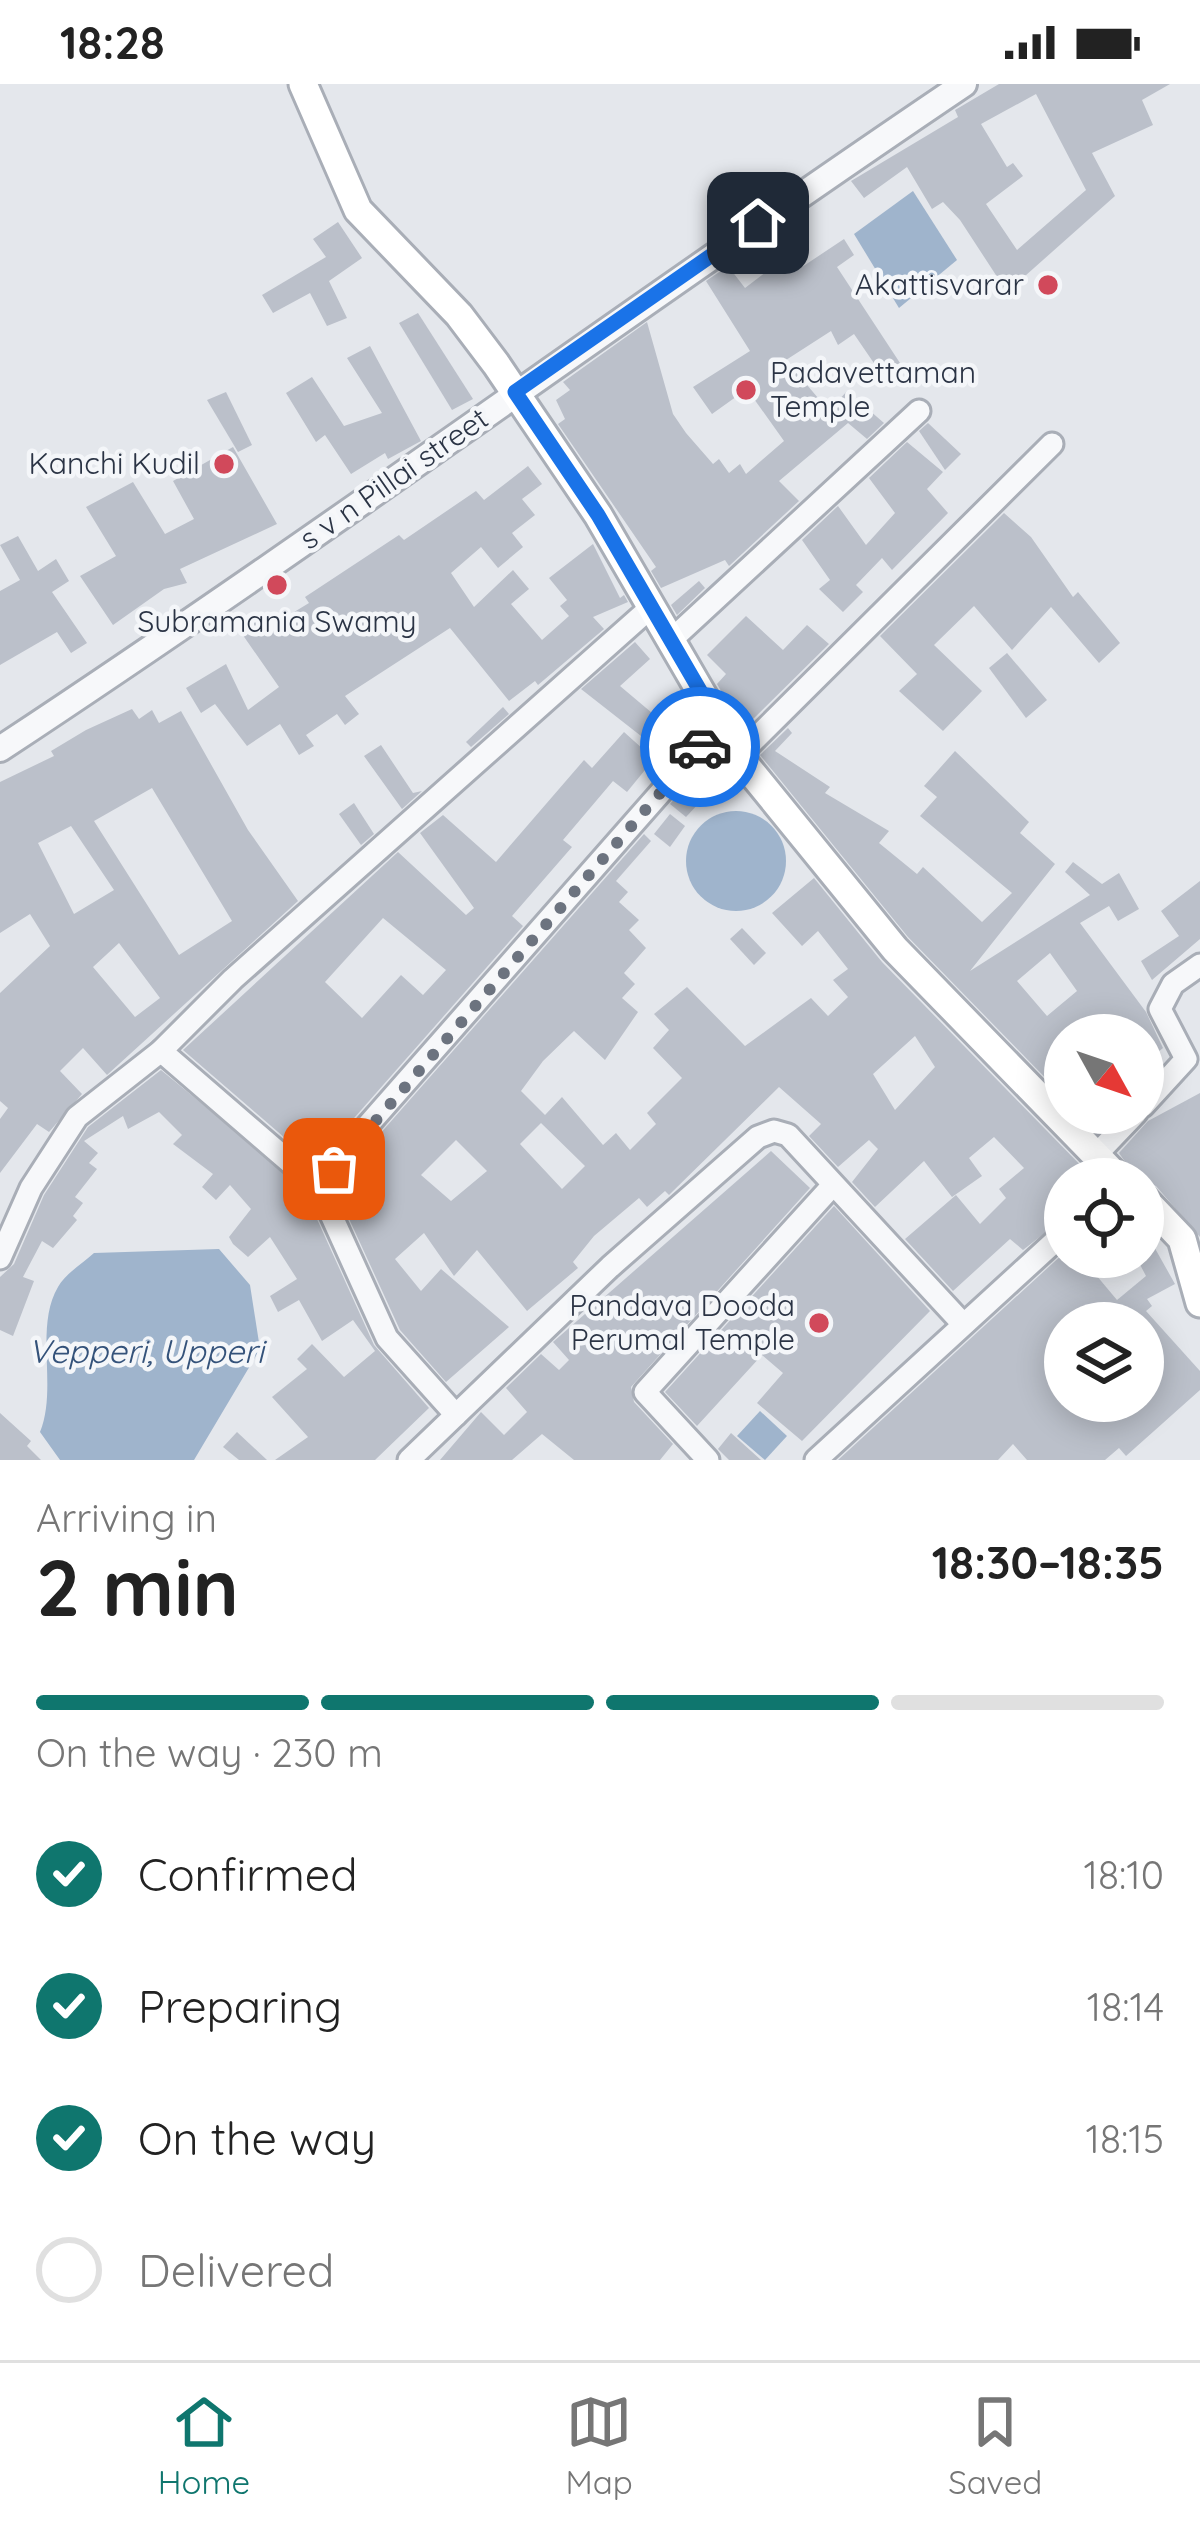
<!DOCTYPE html>
<meta charset="utf-8">
<style>
:root{--surface:#fff;--page:#f6f6f6;--text:#222;--muted:#767676;--line:#e0e0e0;--accent:#0f766e}
body{margin:0;font-family:Quicksand,sans-serif;background:var(--page);color:var(--text);height:100vh;display:flex;flex-direction:column;font-size:45px;white-space:nowrap}
*{box-sizing:border-box;margin:0}
p{font-size:39px;color:var(--muted)}
.icon{flex:none;width:66px;height:66px;fill:none;stroke:currentColor;stroke-width:2;stroke-linecap:round;stroke-linejoin:round}
.map{position:relative;height:1376px;overflow:hidden}
.panel{display:flex;flex-direction:column;background:var(--surface);flex:1}
.panel>*{flex:none}
.needle{width:78px;rotate:130deg}
.controls{position:absolute;left:1044px;top:930px;display:grid;gap:24px}
.controls a{display:grid;place-items:center;width:120px;height:120px;border-radius:50%;background:var(--surface);box-shadow:0 6px 30px #0003;font-size:60px}
.pin{position:absolute;display:grid;place-items:center;width:102px;height:102px;color:#fff;margin:-51px;border-radius:24px;box-shadow:0 6px 18px #0006}
.courier{position:absolute;display:grid;place-items:center;width:120px;height:120px;margin:-60px;border:9px solid #1a73e8;border-radius:50%;background:#fff;color:#222;box-shadow:0 3px 15px #0007}
.overview em{font-style:normal;font-weight:700}
.overview div{display:flex;flex-direction:column-reverse}
.overview{display:flex;align-items:center;justify-content:space-between;height:204px;padding:0 36px}
h1{font-size:78px;font-weight:700;line-height:90px}
.bar{display:grid;grid-template-columns:repeat(4,1fr);gap:18px 12px;align-content:center;height:144px;padding:0 36px}
.bar i{height:15px;border-radius:9px;background:var(--line)}
.bar .on{background:var(--accent)}
.bar p{grid-column:span 4}
ol{padding:0 36px;list-style:none}
li{display:flex;align-items:center;gap:36px;height:132px}
li p{margin-inline-start:auto}
li .icon{padding:12px;border-radius:50%;background:var(--accent);color:#fff;stroke-width:4}
li:last-child{color:var(--muted)}
li i{width:66px;height:66px;border:6px solid var(--line);border-radius:50%}
.status{display:flex;justify-content:space-between;align-items:center;height:84px;padding:0 60px;background:var(--surface);direction:ltr}
.status svg{height:33px;fill:currentColor}
.tab-bar{display:flex;justify-content:space-around;align-items:center;height:168px;border-top:3px solid var(--line);background:var(--surface);font-size:33px;color:var(--muted)}
.tab-bar a{display:grid;justify-items:center;gap:6px}
.tab-bar .on{color:var(--accent)}
.map>svg:first-child{display:block}
</style>
<div class="status"><b>18:28</b><svg viewBox="0 0 49 12"><path d="M0 12V9h3v3zM5 12V6h3v6zM10 12V3h3v9zM15 12V0h3v12zM26 1h20v11H26zM47 4h2v5h-2z"/></svg></div>
<div class="map">
<svg width="1200" height="1376" viewBox="0 0 1200 1376">
<rect width="100%" height="100%" fill="#e4e7ec"/>
<!-- water -->
<g fill="#9fb4cc">
<polygon points="913,107 957,176 899,224 854,150"/>
<circle cx="736" cy="777" r="50"/>
<path d="M219 1165 250 1201 260 1265 194 1376H60L40 1348C58 1304 34 1244 58 1203 65 1190 83 1179 94 1169Z"/>
<polygon points="760,1327 787,1352 765,1376 737,1352"/>
</g>
<!-- building -->
<g fill="#bbc0ca" fill-rule="evenodd">
<path d="M999 0H1170L1142 16 1153 41 1092 69 1115 112 1007 208 960 136 943 118 932 125 907 83 864 114 851 97 958 33 955 26ZM1036 10 1086 106 1017 166 986 120 1023 92 1013 79 1007 83 981 40Z"/>
<polygon points="338,138 362,174 329,197 347,234 327,242 310,209 273,229 262,211 326,173 313,155"/>
<polygon points="844,155 854,171 837,183 900,279 882,291 854,250 838,261 831,247 786,276 829,327 847,307 884,339 867,355 848,339 779,397 799,417 729,482 725,476 661,504 651,487 656,483 558,340 565,335 556,316 570,306 563,298 647,238 673,330 686,349 713,380 719,375 729,389 740,380 746,390 784,357 747,305 712,330 693,303 750,267 706,197 728,182 745,204 783,175 793,189"/>
<polygon points="418,229 473,315 452,326 399,239"/>
<polygon points="370,262 421,357 388,375 385,369 351,390 325,351 316,358 286,309 312,293 344,342 382,329 347,274"/>
<polygon points="226,308 252,361 238,368 207,316"/>
<polygon points="928,339 961,370 945,386 919,347"/>
<polygon points="907,358 943,388 927,405 948,429 892,486 882,474 856,501 863,508 843,528 819,505 830,496 802,456 838,422 866,461 895,429 869,394"/>
<polygon points="233,363 277,440 180,485 187,499 164,505 113,541 80,492 116,472 86,423 133,398 165,450 194,435 173,397"/>
<polygon points="528,382 542,400 522,415 535,431 512,449 523,463 498,484 481,463 451,489 474,523 513,486 529,505 511,520 542,556 569,532 560,522 567,516 549,494 593,460 620,514 624,511 628,518 593,533 604,545 538,601 535,597 509,617 450,544 345,612 359,630 345,641 337,630 306,651 314,662 299,671 280,640 247,662 215,620 201,629 186,604 226,580 248,626 279,603 240,547 270,529 276,539 309,519 305,513 399,451 404,456 476,407 484,416"/>
<polygon points="1004,429 1031,453 1073,513 1078,508 1120,559 1099,579 1051,523 1012,566 974,522 934,561 982,607 943,647 899,607 917,590 880,552"/>
<polygon points="18,452 38,487 56,475 69,497 52,508 87,559 71,569 57,548 0,581 0,507 20,496 0,461"/>
<polygon points="699,497 705,504 677,531 671,521"/>
<polygon points="746,532 783,566 807,541 829,560 743,645 717,600 726,590 707,571"/>
<polygon points="635,558 650,575 620,602 658,634 641,652 581,605"/>
<polygon points="1007,569 1047,616 1026,634 989,584"/>
<polygon points="503,623 509,630 471,663 466,658"/>
<path d="M132 625 139 635 152 626 159 639 181 627 248 746 298 817 107 991 83 964 60 987 82 1010 49 1048 37 1040 0 1089V1035L8 1024 0 1017V909L50 862 30 830 0 849V698L54 672 51 667 86 646ZM152 704 232 837 179 871 94 737ZM71 742 114 806 74 830 38 759ZM119 859 160 914 135 933 93 883Z"/>
<path d="M788 644 792 649 775 667 830 703 825 709 889 747 879 759 917 790 923 783 982 838 1012 809 920 732 937 713 924 702 955 667 1029 738 1020 749 1055 780 970 887 1090 811 1065 788 1073 778 1102 800 1119 789 1139 825 1118 837 1109 822 1080 839 1146 928 1163 964 1143 980V951H1065V1014L908 853 760 671ZM1050 869 1077 907 1047 932 1017 897Z"/>
<path d="M624 648 654 675 627 708 613 697 563 756 572 763 512 832 523 842 318 1075 307 1073 183 966 398 768 466 831 474 824 420 749 443 731 496 778 584 676 592 684ZM383 834 446 886 423 911 401 891 362 934 325 898Z"/>
<polygon points="381,661 413,709 422,707 402,725 364,672"/>
<polygon points="710,675 726,690 686,733 670,720"/>
<polygon points="354,719 374,750 361,761 339,730"/>
<polygon points="670,730 685,742 670,763 654,750"/>
<path d="M644 750 651 757 616 797 628 808 619 818 639 836 629 846 646 864 624 889 635 900 622 914 638 928 605 976 574 947 543 977 521 1007 545 1031 562 1013 603 1061 616 1049 630 1066 656 1040 647 1029 682 994 653 964 669 946 654 930 687 903 745 962 811 914 828 932 848 913 833 896 848 885 818 847 802 862 772 829 814 794 882 878 1094 1095H1065V1133L1023 1166 1010 1155 953 1207 905 1155 956 1111 980 1140 1006 1114 999 1105 1024 1084 994 1053 969 1074 982 1092 952 1113 924 1077 875 1123 852 1098 878 1065 869 1056 838 1083 809 1052 821 1040 779 1003 669 1111 665 1107 647 1123 639 1114 594 1152 573 1178 578 1184 527 1227 477 1166 454 1192 424 1149 395 1175 421 1207 441 1185 509 1243 446 1298 400 1246 334 1102ZM915 952 935 983 895 1026 873 990ZM541 1039 585 1082 562 1105 520 1060ZM456 1056 487 1087 451 1117 421 1091Z"/>
<polygon points="1200,797 1200,855 1152,896 1141,877 1179,852 1161,827"/>
<polygon points="742,844 766,869 754,881 730,855"/>
<polygon points="161,986 302,1102 374,1261 429,1324 375,1376 275,1376 308,1353 272,1313 307,1285 297,1275 312,1260 344,1293 375,1267 353,1236 322,1257 299,1216 278,1228 270,1212 297,1195 270,1153 248,1173 233,1160 229,1153 251,1125 230,1101 216,1116 202,1103 213,1090 173,1060 182,1051 159,1028 128,1045 123,1032 84,1057 98,1069 89,1079 97,1085 75,1113 83,1119 73,1132 77,1136 53,1164 42,1157 23,1193 34,1197 13,1252 0,1246 0,1193 14,1180 44,1111 88,1043"/>
<polygon points="1200,1009 1200,1153 1156,1102 1137,1095 1119,1069 1148,1037"/>
<polygon points="1080,1029 1115,1029 1098,1047"/>
<polygon points="771,1067 810,1104 631,1303 634,1318 673,1360 660,1376 574,1376 542,1350 512,1376 440,1376 481,1328 504,1351 527,1328 506,1304 541,1270 559,1286 569,1276 553,1258"/>
<polygon points="834,1122 930,1227 802,1357 757,1319 783,1289 762,1271 697,1342 665,1308"/>
<path d="M1143 1143 1175 1200 1147 1215 1152 1222 1146 1227 1200 1287V1306L1126 1372 1119 1364 1105 1376H1027L1013 1360 998 1376H838L1065 1168V1173H1081L1117 1216 1146 1192 1136 1173H1143ZM1065 1239H1143L1161 1272 1143 1289V1317H1065Z"/>
<polygon points="0,1329 31,1357 27,1362 41,1376 0,1376"/>
<polygon points="237,1348 267,1376 239,1376 223,1363"/>
<polygon points="731,1349 761,1376 729,1376 718,1365"/>
</g>
<g fill="none" stroke-linecap="round" stroke-linejoin="round">
<!-- minor casing -->
<g stroke="#a9aeb7" stroke-width="27">
<g id="minor">
<polyline points="669,558 919,327"/>
<polyline points="738,672 1052,360"/>
<polyline points="161,967 300,1087 324,1091 720,641"/>
<polyline points="1143,1022 1186,975 1160,925 1173,900 1200,881"/>
<polyline points="1096,1071 1136,1029"/>
<polyline points="314,1093 387,1254 456,1331"/>
<polyline points="0,1174 31,1104 77,1033 161,967 233,895 649,525"/>
<polyline points="409,1376 610,1183 758,1053 774,1047 788,1051 963,1240"/>
<polyline points="708,1376 645,1308 833,1101"/>
<polyline points="816,1376 1065,1148"/>
</g>
</g>
<!-- tertiary casing -->
<g stroke="#a9aeb7" stroke-width="30">
<path id="tertiary" d="M0 665C326 450 640 218 964 0"/>
</g>
<!-- secondary casing -->
<g stroke="#a9aeb7" stroke-width="33">
<g id="secondary">
<polyline points="303,0 358,126 459,231 496,280 598,431 738,672 895,865 1119,1095"/>
<polyline points="1143,1114 1182,1155 1200,1219"/>
</g>
</g>
<!-- minor -->
<use href="#minor" stroke="#f7f8fa" stroke-width="21"/>
<!-- tertiary -->
<use href="#tertiary" stroke="#f7f8fa" stroke-width="24"/>
<!-- secondary -->
<use href="#secondary" stroke="#fff" stroke-width="27"/>
</g>
<g fill="none" stroke-linecap="round" stroke-linejoin="round">
<!-- done -->
<polyline stroke="#6c737f" stroke-width="12" stroke-dasharray="0 21.6" points="334,1085 700,663"/>
<!-- route -->
<polyline stroke="#1a73e8" stroke-width="15" points="700,663 720,641 598,431 515,308 758,139"/>
</g>
<!-- markers -->
<g fill="#d1495b" stroke="#f4f6f9" stroke-width="4.5">
<circle cx="1048" cy="201" r="12"/>
<circle cx="746" cy="306" r="12"/>
<circle cx="224" cy="380" r="12"/>
<circle cx="277" cy="501" r="12"/>
<circle cx="819" cy="1239" r="12"/>
</g>
<g text-anchor="middle" stroke-width="9" stroke-linejoin="round" paint-order="stroke">
<!-- poi labels -->
<g font-size="30" fill="#2b3445" stroke="#f4f6f9" text-anchor="end">
<text x="1024" y="211">Akattisvarar</text>
<text x="770" y="299" text-anchor="start">Padavettaman<tspan x="770" dy="34">Temple</tspan></text>
<text x="200" y="390">Kanchi Kudil</text>
<text x="277" y="548" text-anchor="middle">Subramania Swamy</text>
<text x="795" y="1232">Pandava Dooda<tspan x="795" dy="34">Perumal Temple</tspan></text>
</g>
<!-- street labels -->
<g font-size="30" fill="#2b3445" stroke="#f4f6f9">
<text transform="translate(394 395) rotate(-35)" y="10">s v n Pillai street</text>
</g>
<!-- water labels -->
<g font-size="33" font-style="italic" fill="#34527a" stroke="#f4f6f9">
<text x="146" y="1279">Vepperi, Upperi</text>
</g>
</g>
</svg>
<div class="controls">
<a><svg class="needle" viewBox="-14 -14 28 28"><path d="M0-13l5 13h-10z" fill="#e53935"/><path d="M0 13l5-13h-10z" fill="#767676"/></svg></a>
<a><svg class="icon" aria-label="locate" viewBox="0 0 24 24"><circle cx="12" cy="12" r="6"/><path d="M12 2v4M12 18v4M2 12h4M18 12h4"/></svg></a>
<a><svg class="icon" aria-label="layers" viewBox="0 0 24 24"><path d="M12 4l9 5-9 5-9-5zM3 14l9 5 9-5"/></svg></a>
</div>
<div class="pin" style="left:334px;top:1085px;background:#ea580c"><svg class="icon" aria-label="bag" viewBox="0 0 24 24"><path d="M5 8h14l-1 12H6zM9 8a3 3 0 0 1 6 0"/></svg></div>
<div class="pin" style="left:758px;top:139px;background:#1f2937"><svg class="icon" aria-label="home" viewBox="0 0 24 24"><path d="M3 11l9-7 9 7M6 9v11h12V9"/></svg></div>
<div class="courier" style="left:700px;top:663px"><svg class="icon" aria-label="car" viewBox="0 0 24 24"><path d="M5 17H2v-5l4-1 3-4h7l3 4 3 1v5h-3M9 17h6M6 11h13"/><circle cx="7" cy="17" r="2"/><circle cx="17" cy="17" r="2"/></svg></div>
</div>
<section class="panel">
<div class="overview"><div><h1>2 min</h1><p>Arriving in</p></div><em>18:30–18:35</em></div>
<div class="bar"><i class="on"></i><i class="on"></i><i class="on"></i><i></i><p>On the way · 230 m</p></div>
<ol>
<li><svg class="icon" aria-label="check" viewBox="0 0 24 24"><path d="M5 12l5 5 9-10"/></svg>Confirmed<p>18:10</p></li>
<li><svg class="icon" aria-label="check" viewBox="0 0 24 24"><path d="M5 12l5 5 9-10"/></svg>Preparing<p>18:14</p></li>
<li><svg class="icon" aria-label="check" viewBox="0 0 24 24"><path d="M5 12l5 5 9-10"/></svg>On the way<p>18:15</p></li>
<li><i></i>Delivered</li>
</ol>
</section>
<nav class="tab-bar">
<a class="on"><svg class="icon" aria-label="home" viewBox="0 0 24 24"><path d="M3 11l9-7 9 7M6 9v11h12V9"/></svg>Home</a>
<a><svg class="icon" aria-label="map" viewBox="0 0 24 24"><path d="M3 6l6-2 6 2 6-2v14l-6 2-6-2-6 2zM9 4v14M15 6v14"/></svg>Map</a>
<a><svg class="icon" aria-label="saved" viewBox="0 0 24 24"><path d="M7 4h10v16l-5-4-5 4z"/></svg>Saved</a>
</nav>
